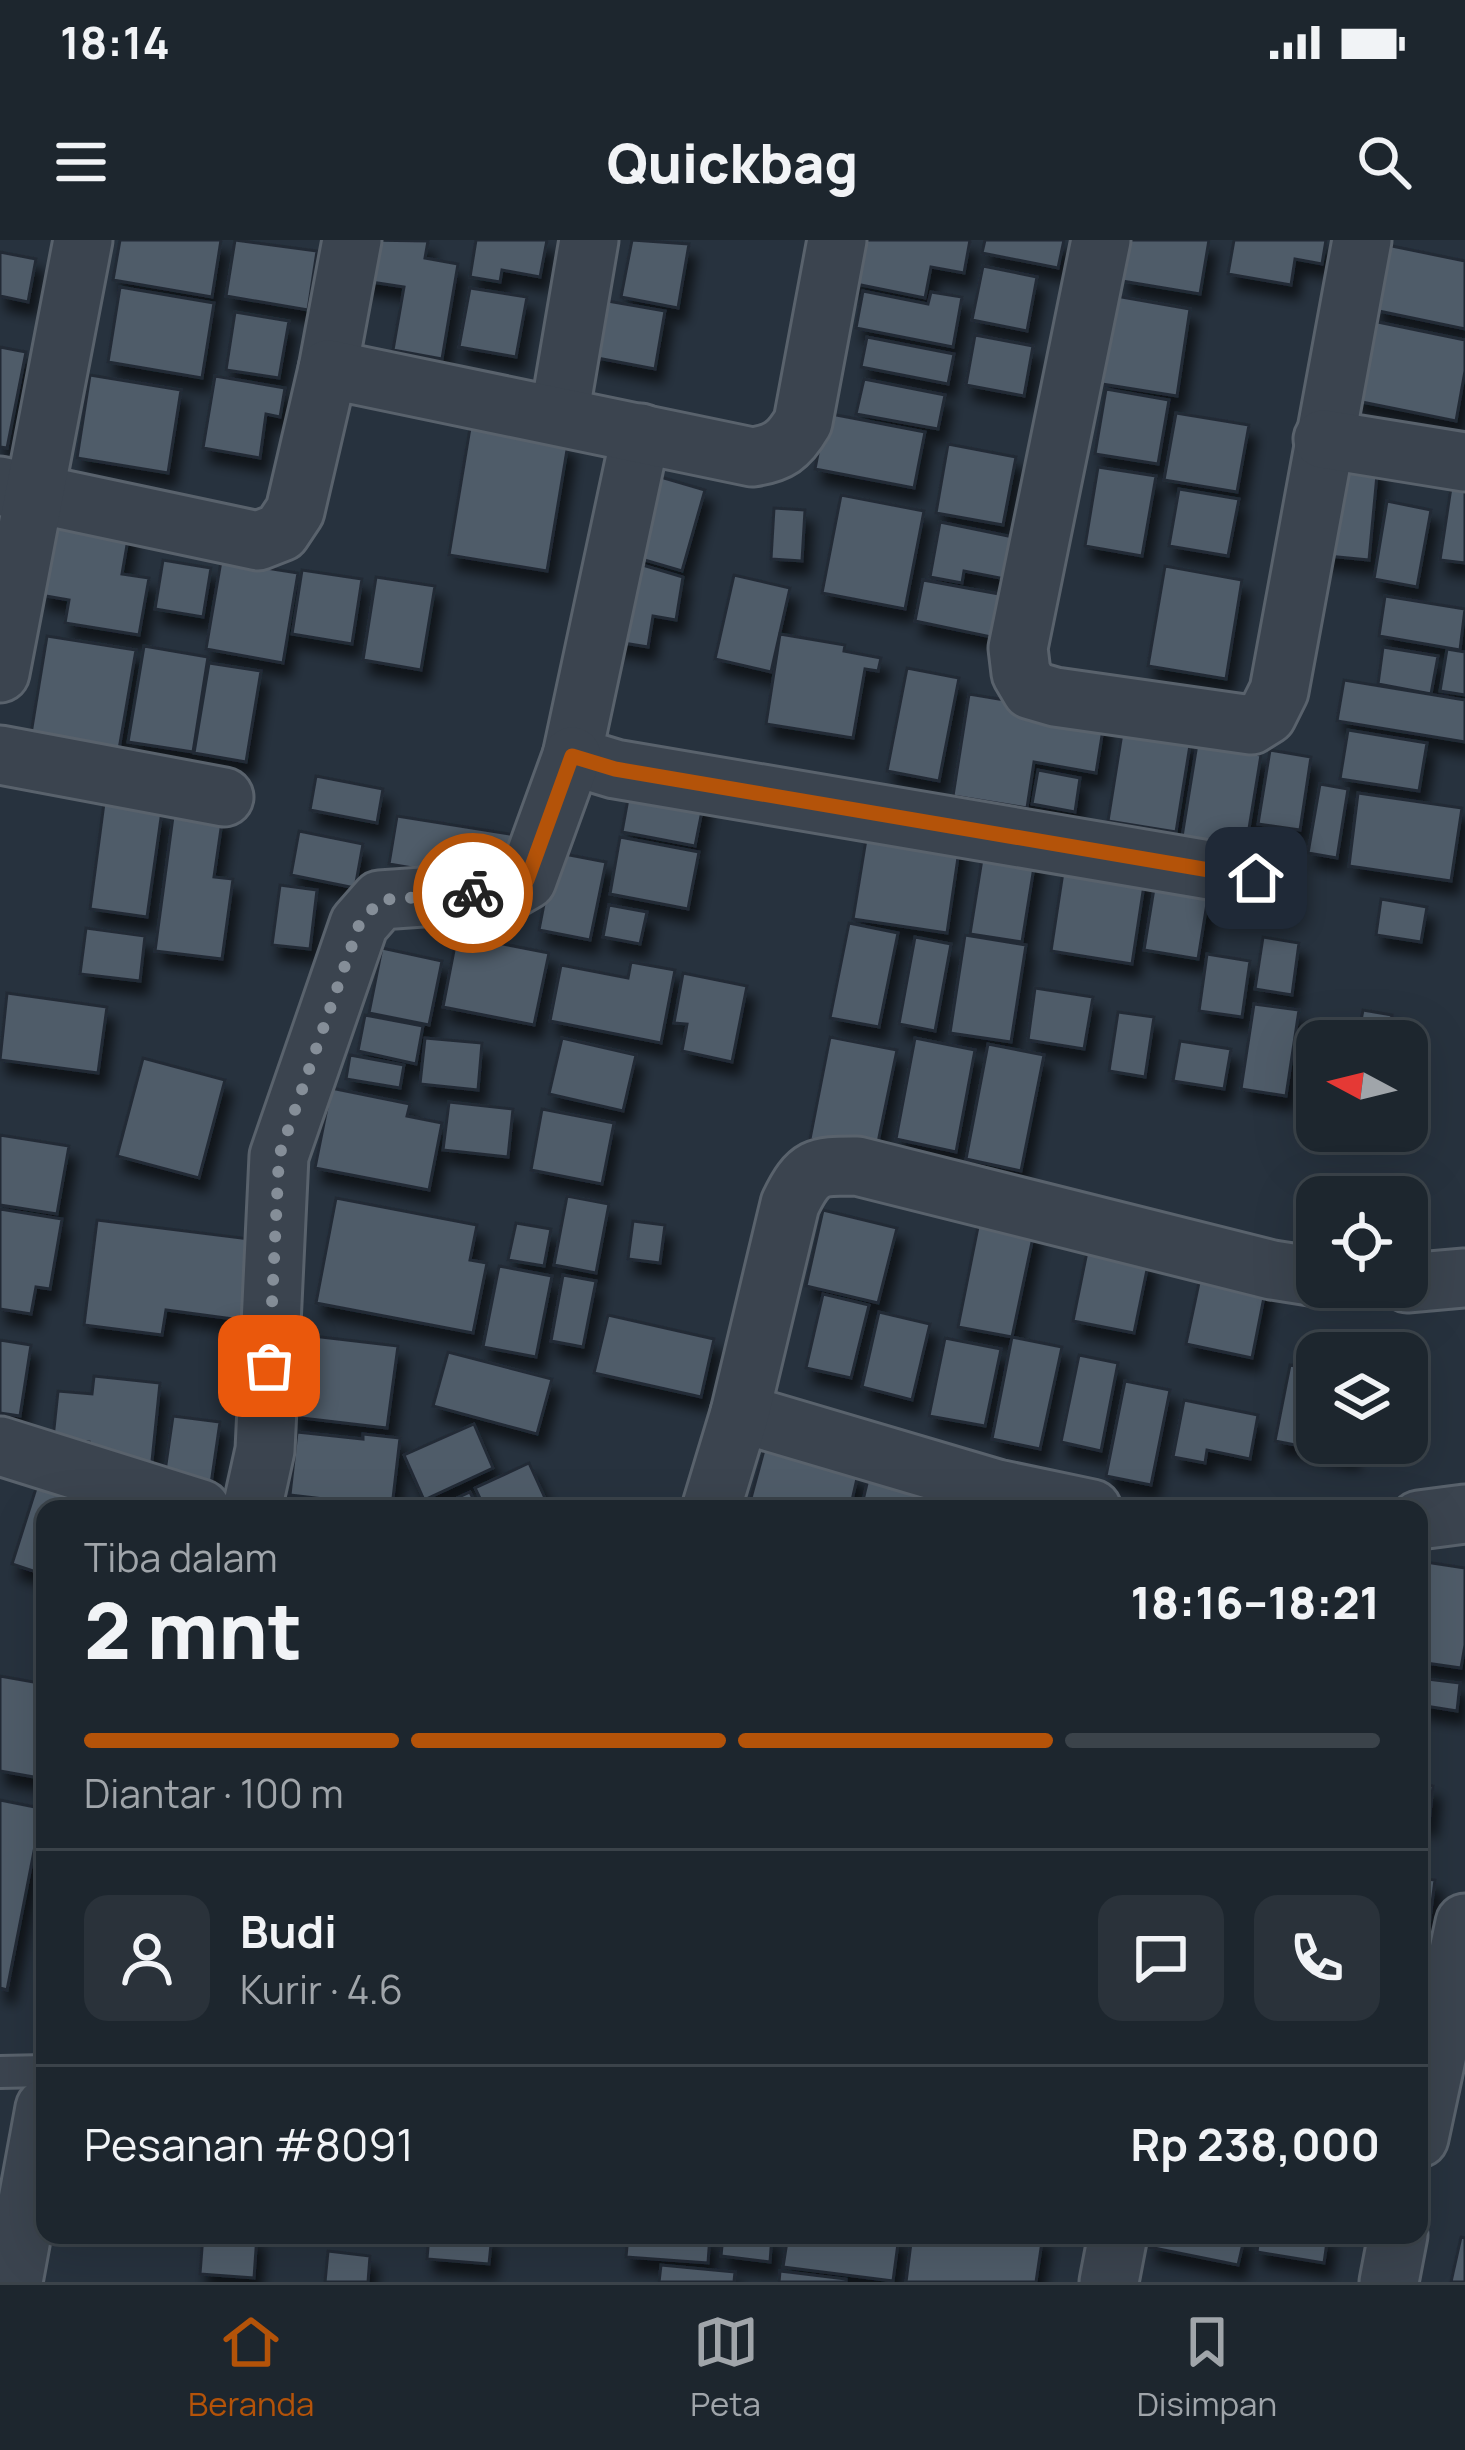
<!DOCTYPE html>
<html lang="id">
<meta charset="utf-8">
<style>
:root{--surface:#1d262e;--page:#2a323a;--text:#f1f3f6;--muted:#a0a5aa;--line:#3b434a;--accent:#b45309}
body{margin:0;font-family:Manrope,sans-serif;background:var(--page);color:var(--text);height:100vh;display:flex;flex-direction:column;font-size:45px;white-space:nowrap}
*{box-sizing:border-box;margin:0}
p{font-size:39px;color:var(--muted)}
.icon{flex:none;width:66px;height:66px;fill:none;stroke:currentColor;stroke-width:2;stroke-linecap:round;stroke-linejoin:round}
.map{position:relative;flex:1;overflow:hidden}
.drawer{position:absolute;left:36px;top:1260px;width:1392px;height:744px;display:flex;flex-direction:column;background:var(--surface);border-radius:24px;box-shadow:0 12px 48px #0002,0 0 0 3px var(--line)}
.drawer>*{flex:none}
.needle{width:78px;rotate:277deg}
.tools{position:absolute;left:1296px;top:780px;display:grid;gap:24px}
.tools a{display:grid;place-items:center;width:132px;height:132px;border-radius:24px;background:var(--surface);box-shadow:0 12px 48px #0002,0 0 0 3px var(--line);font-size:60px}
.pin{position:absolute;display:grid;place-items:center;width:102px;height:102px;color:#fff;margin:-51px;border-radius:24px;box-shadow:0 6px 18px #0006}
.courier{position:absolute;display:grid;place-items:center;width:120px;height:120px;margin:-60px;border:9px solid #b45309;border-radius:50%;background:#fff;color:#222;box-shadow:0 3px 15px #0007}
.overview em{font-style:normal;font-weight:800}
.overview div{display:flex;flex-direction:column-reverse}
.overview{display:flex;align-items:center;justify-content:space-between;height:204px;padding:0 48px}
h1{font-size:78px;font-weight:800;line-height:90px}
.bar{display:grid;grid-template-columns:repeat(4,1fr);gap:18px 12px;align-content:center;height:144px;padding:0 48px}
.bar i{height:15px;border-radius:9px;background:var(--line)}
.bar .selected{background:var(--accent)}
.bar p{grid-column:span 4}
.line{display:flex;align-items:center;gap:30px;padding:0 48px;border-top:3px solid var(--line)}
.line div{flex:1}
.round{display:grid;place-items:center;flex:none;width:126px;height:126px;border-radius:24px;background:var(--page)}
.status{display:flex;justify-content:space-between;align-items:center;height:84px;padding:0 60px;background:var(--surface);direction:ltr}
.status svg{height:33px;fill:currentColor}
header{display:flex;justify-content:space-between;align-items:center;height:156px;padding:0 48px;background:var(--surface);font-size:54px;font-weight:800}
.dock{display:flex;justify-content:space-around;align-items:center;height:168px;border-top:3px solid var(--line);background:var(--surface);font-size:33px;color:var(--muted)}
.dock a{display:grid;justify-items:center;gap:6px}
.dock .selected{color:var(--accent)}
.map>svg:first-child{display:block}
</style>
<div class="status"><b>18:14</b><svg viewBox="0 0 49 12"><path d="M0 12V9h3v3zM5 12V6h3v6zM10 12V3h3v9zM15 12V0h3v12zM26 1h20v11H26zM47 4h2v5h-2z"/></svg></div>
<header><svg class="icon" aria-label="menu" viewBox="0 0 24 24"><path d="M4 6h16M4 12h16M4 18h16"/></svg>Quickbag<svg class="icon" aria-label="search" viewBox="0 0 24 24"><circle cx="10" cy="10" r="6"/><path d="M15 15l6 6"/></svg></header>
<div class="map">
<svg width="1465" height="2042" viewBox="0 0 1465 2042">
<defs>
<filter id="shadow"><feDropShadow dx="7" dy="13" stdDeviation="6" flood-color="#0009"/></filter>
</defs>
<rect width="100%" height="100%" fill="#27323e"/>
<!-- building -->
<g fill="#505b69" stroke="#222b36" stroke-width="3" filter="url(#shadow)">
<polygon points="120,0 221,0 212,57 113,40"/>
<polygon points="235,0 317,11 308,70 226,56"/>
<polygon points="365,0 428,1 425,18 458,24 442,119 393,110 404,47 358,40"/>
<polygon points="476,0 547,0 540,37 502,30 500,42 470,37"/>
<polygon points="632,0 689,4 678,68 621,57"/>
<polygon points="859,0 970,0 964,33 931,27 925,58 851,43"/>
<polygon points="985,0 1064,0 1058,28 982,13"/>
<polygon points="1129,0 1209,0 1200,54 1122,41"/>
<polygon points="1234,0 1326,0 1322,24 1295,19 1291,45 1228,34"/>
<polygon points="1387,5 1465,21 1465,89 1374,70"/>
<polygon points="0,12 36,19 28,62 0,56"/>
<polygon points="983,26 1037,37 1027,91 972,80"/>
<polygon points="120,47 214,63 202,138 108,122"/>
<polygon points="470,48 527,57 516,117 459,107"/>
<polygon points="863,51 928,64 931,52 962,57 953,107 856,88"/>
<polygon points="1116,56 1190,69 1177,156 1102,144"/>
<polygon points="602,60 665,71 655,129 592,117"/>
<polygon points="235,72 289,81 279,138 226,130"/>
<polygon points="1368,80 1465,100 1465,131 1456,181 1352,160"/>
<polygon points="975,95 1033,106 1024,156 966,145"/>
<polygon points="867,97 954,114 948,144 861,127"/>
<polygon points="0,107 26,112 7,208 0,207"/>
<polygon points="90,135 181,150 168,233 77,218"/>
<polygon points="215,136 285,148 280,177 266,174 260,218 203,208"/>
<polygon points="864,139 945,155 938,189 856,174"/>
<polygon points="1106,149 1169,160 1158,224 1095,214"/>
<polygon points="826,173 925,192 914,248 815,229"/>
<polygon points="1176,173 1249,185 1237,252 1164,240"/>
<polygon points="470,188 568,204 547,331 449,315"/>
<polygon points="948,204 1016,217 1003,285 936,273"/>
<polygon points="1326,219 1378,224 1369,320 1317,315"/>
<polygon points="1098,227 1156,236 1142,316 1085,306"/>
<polygon points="647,233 705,250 682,331 624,314"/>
<polygon points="1452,241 1465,243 1465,323 1440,320"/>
<polygon points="1179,249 1239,259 1228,316 1169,306"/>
<polygon points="841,255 924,271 905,369 822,353"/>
<polygon points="1387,261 1431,270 1417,347 1374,339"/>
<polygon points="774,268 805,270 802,321 771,319"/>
<polygon points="54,270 131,282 122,334 149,338 139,395 65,383 69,360 40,355"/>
<polygon points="940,282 1013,297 1005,339 964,331 962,343 930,337"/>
<polygon points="619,318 683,337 676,380 653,376 648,407 605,400"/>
<polygon points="163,320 211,328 203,377 155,369"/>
<polygon points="221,321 298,333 283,423 206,409"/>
<polygon points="1165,326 1242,340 1226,439 1148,426"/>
<polygon points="302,330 362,339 352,404 292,394"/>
<polygon points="734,335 790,348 771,432 715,419"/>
<polygon points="376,337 435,346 421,430 363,420"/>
<polygon points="923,340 999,354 991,397 915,381"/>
<polygon points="1385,356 1465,369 1460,410 1379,396"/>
<polygon points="780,394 845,405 844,411 881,418 878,431 865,429 853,498 766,484"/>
<polygon points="47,396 136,410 117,521 29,506"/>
<polygon points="144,406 208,417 193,512 128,502"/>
<polygon points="1383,407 1438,416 1431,454 1378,444"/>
<polygon points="1447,409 1465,412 1465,455 1440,451"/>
<polygon points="209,423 261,431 246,522 194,513"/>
<polygon points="907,428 959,438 939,541 887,531"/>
<polygon points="1344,440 1465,460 1465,502 1337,481"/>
<polygon points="969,454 1105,477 1096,533 1034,522 1027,568 953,556"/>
<polygon points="1123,487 1191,499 1176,592 1108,581"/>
<polygon points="1348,490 1427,503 1419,551 1340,539"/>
<polygon points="1197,504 1261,515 1245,613 1181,603"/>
<polygon points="1270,510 1311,517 1300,590 1258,584"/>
<polygon points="1038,530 1080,538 1075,572 1032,564"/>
<polygon points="316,536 383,549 377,583 310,570"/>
<polygon points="632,537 706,551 695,606 622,592"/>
<polygon points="1320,544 1348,549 1337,618 1308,613"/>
<polygon points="1358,553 1462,568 1451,641 1349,626"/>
<polygon points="104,563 162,571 147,677 90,669"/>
<polygon points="174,569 223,575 214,637 233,639 222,719 155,711"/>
<polygon points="870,575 962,590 947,693 853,679"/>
<polygon points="397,576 528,597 489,641 389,624"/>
<polygon points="299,591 363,604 355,648 291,635"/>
<polygon points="986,594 1038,602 1022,702 970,694"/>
<polygon points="620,597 699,612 688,669 610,654"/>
<polygon points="554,612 606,622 590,700 539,690"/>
<polygon points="1065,619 1146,632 1132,724 1051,711"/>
<polygon points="1157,630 1211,639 1198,719 1144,710"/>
<polygon points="280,645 317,650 310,709 272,705"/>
<polygon points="1381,659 1427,667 1421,702 1376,695"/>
<polygon points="609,665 647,672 640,704 603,697"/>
<polygon points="849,683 898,693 879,787 830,778"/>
<polygon points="86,688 145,696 140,741 80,734"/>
<polygon points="457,695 549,713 534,785 443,767"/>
<polygon points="965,695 1026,705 1011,802 950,793"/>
<polygon points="915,697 951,704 935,791 899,784"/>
<polygon points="1263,697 1299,703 1292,755 1255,749"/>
<polygon points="382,708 442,721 429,785 369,773"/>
<polygon points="1207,714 1250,721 1242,777 1199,771"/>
<polygon points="631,722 675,730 661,803 550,781 561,725 628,738"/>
<polygon points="683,733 747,746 732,822 682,811 687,784 674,783"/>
<polygon points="1035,748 1093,757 1084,809 1028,800"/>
<polygon points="7,753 107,767 98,833 0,820"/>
<polygon points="1254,764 1299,770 1286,856 1241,849"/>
<polygon points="1363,770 1392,775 1388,801 1357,801"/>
<polygon points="1118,772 1154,777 1145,837 1109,831"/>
<polygon points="365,775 423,786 416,824 358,811"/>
<polygon points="830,797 897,810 876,912 810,899"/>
<polygon points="425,798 482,803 478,850 420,844"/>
<polygon points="562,798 636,815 623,871 549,854"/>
<polygon points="915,798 975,810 956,912 896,899"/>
<polygon points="1180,801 1231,809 1224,849 1173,841"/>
<polygon points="988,804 1044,815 1021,931 966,919"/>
<polygon points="350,815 404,825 400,848 346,839"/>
<polygon points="143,818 225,840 199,938 117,916"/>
<polygon points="331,848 410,864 407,876 442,883 429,950 315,928"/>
<polygon points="449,862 513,869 508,917 443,910"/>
<polygon points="542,869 614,883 602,944 531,930"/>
<polygon points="0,895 69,906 57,974 0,965"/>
<polygon points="567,956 609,964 596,1033 554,1025"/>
<polygon points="336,958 477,985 470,1020 487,1023 473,1093 316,1063"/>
<polygon points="0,969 62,979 50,1049 36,1047 31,1074 0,1069"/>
<polygon points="823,970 897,988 878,1063 806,1046"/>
<polygon points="980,977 1035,988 1012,1097 958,1087"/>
<polygon points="97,980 258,1000 248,1081 166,1070 162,1095 84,1085"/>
<polygon points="633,981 665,985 660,1023 628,1019"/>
<polygon points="516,983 551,989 544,1026 508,1020"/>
<polygon points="1088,1007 1149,1020 1134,1093 1073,1081"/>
<polygon points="1203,1024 1268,1037 1252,1118 1186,1104"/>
<polygon points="499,1026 552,1036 536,1117 483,1107"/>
<polygon points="563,1035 596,1041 583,1107 551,1101"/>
<polygon points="823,1054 869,1065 851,1138 806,1128"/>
<polygon points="879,1072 930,1084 912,1160 862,1147"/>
<polygon points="608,1075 714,1099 701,1157 594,1133"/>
<polygon points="304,1095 398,1106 387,1188 293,1177"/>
<polygon points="1012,1097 1062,1107 1040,1209 992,1199"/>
<polygon points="945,1098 1001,1109 985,1186 929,1176"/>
<polygon points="0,1100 31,1105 20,1176 0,1173"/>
<polygon points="448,1112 552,1139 537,1194 433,1166"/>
<polygon points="1079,1115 1118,1123 1101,1211 1061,1202"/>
<polygon points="1290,1125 1317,1130 1317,1203 1353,1203 1351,1216 1275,1201"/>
<polygon points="94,1136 160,1143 151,1231 86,1224 89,1202 53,1198 58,1151 92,1154"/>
<polygon points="1125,1141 1170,1150 1151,1245 1106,1236"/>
<polygon points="1184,1160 1258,1175 1250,1219 1207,1210 1205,1223 1173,1217"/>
<polygon points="173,1176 220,1182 210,1251 163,1245"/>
<polygon points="474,1184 493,1228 424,1260 404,1215"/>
<polygon points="297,1192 363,1199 363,1194 400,1198 392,1267 290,1255"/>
<polygon points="764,1210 858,1234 850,1269 748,1269"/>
<polygon points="529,1223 550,1269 485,1269 475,1248"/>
<polygon points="869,1235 957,1257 954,1269 861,1269"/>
<polygon points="38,1242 108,1269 45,1269 45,1335 12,1324"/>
<polygon points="470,1252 478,1269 433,1269"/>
<polygon points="280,1255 356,1269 278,1269"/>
<polygon points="1419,1321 1465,1328 1465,1405 1461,1428 1419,1422"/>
<polygon points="0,1436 45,1444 45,1539 0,1531"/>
<polygon points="1419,1438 1460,1443 1457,1471 1419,1465"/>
<polygon points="1419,1544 1433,1546 1429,1583 1419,1581"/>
<polygon points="0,1560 45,1569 45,1597 37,1596 7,1750 0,1748"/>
<polygon points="1419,1638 1435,1640 1428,1694 1419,1692"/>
<polygon points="203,1995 257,1995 254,2038 200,2034"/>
<polygon points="429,1995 492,1995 489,2024 427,2019"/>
<polygon points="628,1995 710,1995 708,2023 626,2017"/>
<polygon points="723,1995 772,1995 770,2022 721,2016"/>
<polygon points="788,1995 899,1996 893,2041 783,2027"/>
<polygon points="912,1995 981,2000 982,1995 1043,1995 1036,2042 906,2042"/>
<polygon points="1152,1995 1245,1995 1238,2025 1149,2007"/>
<polygon points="1259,1995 1328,1995 1324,2023 1257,2012"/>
<polygon points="1461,1997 1465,1998 1465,2042 1451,2042"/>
<polygon points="328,2011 370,2016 368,2042 325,2042"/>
<polygon points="661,2025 735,2032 734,2042 659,2042"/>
<polygon points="780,2031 846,2039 846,2042 779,2042"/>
</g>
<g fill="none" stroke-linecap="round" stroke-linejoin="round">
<!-- service casing -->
<g stroke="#59626c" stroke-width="36">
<polyline id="service" points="0,1832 45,1831"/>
</g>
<!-- minor casing -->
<g stroke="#59626c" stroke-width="63">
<g id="minor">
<polyline points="1101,0 1018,408 1021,433 1031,450 1055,457 1251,485 1267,475 1279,451 1362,0"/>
<polyline points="328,129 352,0"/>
<polyline points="559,176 589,0"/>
<polyline points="641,193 572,516 615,529 1256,638"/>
<polyline points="1323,199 1465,222"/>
<path d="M0 246 258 301 281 292 295 271 328 129 752 217C779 213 789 206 803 182L837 0"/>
<polyline points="0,433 83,0"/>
<polyline points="0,515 224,557"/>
<polyline points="1407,1043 1465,1038"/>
<polyline points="740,1173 997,1249 1092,1269"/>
<polyline points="0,1206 201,1269"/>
<polyline points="252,1269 265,1210 279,916 359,684 380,660 508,651 527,640 572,516"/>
<path d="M711 1269 740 1173 790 964C809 925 817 926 857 926L1272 1030 1317 1037"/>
<polyline points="1419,1280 1465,1274"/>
<polyline points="1419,1898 1465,1683"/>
<polyline points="13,2042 45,1868"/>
<polyline points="1109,2042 1118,1995"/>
<polyline points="1389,2042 1398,1995"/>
</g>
</g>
<!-- service -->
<use href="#service" stroke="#3b444f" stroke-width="30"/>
<!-- minor -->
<use href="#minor" stroke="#3b444f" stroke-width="57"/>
</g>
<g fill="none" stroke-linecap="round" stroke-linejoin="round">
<!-- done -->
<polyline stroke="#858e98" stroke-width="12" stroke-dasharray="0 21.6" points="269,1126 279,916 359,685 380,660 473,653"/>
<!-- route -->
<polyline stroke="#b45309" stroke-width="15" points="473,653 508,651 527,640 572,516 615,529 1256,638"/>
</g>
</svg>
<div class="tools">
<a><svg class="needle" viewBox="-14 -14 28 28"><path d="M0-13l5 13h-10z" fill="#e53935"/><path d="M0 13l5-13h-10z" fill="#a0a5aa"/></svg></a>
<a><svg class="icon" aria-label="locate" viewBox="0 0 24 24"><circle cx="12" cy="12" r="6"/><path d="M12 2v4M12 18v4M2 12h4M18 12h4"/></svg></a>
<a><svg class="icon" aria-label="layers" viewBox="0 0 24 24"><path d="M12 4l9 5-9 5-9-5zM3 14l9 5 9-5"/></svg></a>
</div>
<div class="pin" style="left:269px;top:1126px;background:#ea580c"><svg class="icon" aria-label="bag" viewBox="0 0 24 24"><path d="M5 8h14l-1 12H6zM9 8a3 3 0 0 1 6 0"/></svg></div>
<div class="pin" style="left:1256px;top:638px;background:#1f2937"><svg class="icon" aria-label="home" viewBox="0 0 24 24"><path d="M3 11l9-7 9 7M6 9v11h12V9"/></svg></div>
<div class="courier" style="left:473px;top:653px"><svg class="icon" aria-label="bike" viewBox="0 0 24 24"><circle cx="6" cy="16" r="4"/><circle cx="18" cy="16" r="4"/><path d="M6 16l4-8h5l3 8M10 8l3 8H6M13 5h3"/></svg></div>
<section class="drawer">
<div class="overview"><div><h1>2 mnt</h1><p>Tiba dalam</p></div><em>18:16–18:21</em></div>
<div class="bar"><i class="selected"></i><i class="selected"></i><i class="selected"></i><i></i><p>Diantar · 100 m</p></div>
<div class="line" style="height:216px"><a class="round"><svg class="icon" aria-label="person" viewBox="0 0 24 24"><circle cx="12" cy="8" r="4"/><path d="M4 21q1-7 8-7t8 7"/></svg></a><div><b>Budi</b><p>Kurir · 4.6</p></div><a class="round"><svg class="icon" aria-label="chat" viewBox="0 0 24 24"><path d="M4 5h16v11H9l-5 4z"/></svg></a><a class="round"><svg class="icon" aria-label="phone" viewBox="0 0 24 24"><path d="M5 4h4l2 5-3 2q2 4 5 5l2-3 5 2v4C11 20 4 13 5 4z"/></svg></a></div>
<div class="line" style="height:156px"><div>Pesanan #8091</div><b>Rp 238,000</b></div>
</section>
</div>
<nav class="dock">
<a class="selected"><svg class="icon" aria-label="home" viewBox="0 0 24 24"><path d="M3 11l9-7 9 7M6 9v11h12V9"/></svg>Beranda</a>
<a><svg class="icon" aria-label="map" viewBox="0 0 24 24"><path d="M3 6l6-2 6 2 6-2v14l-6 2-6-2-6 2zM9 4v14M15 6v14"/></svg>Peta</a>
<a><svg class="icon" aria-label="saved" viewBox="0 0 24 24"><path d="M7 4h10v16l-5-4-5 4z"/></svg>Disimpan</a>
</nav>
